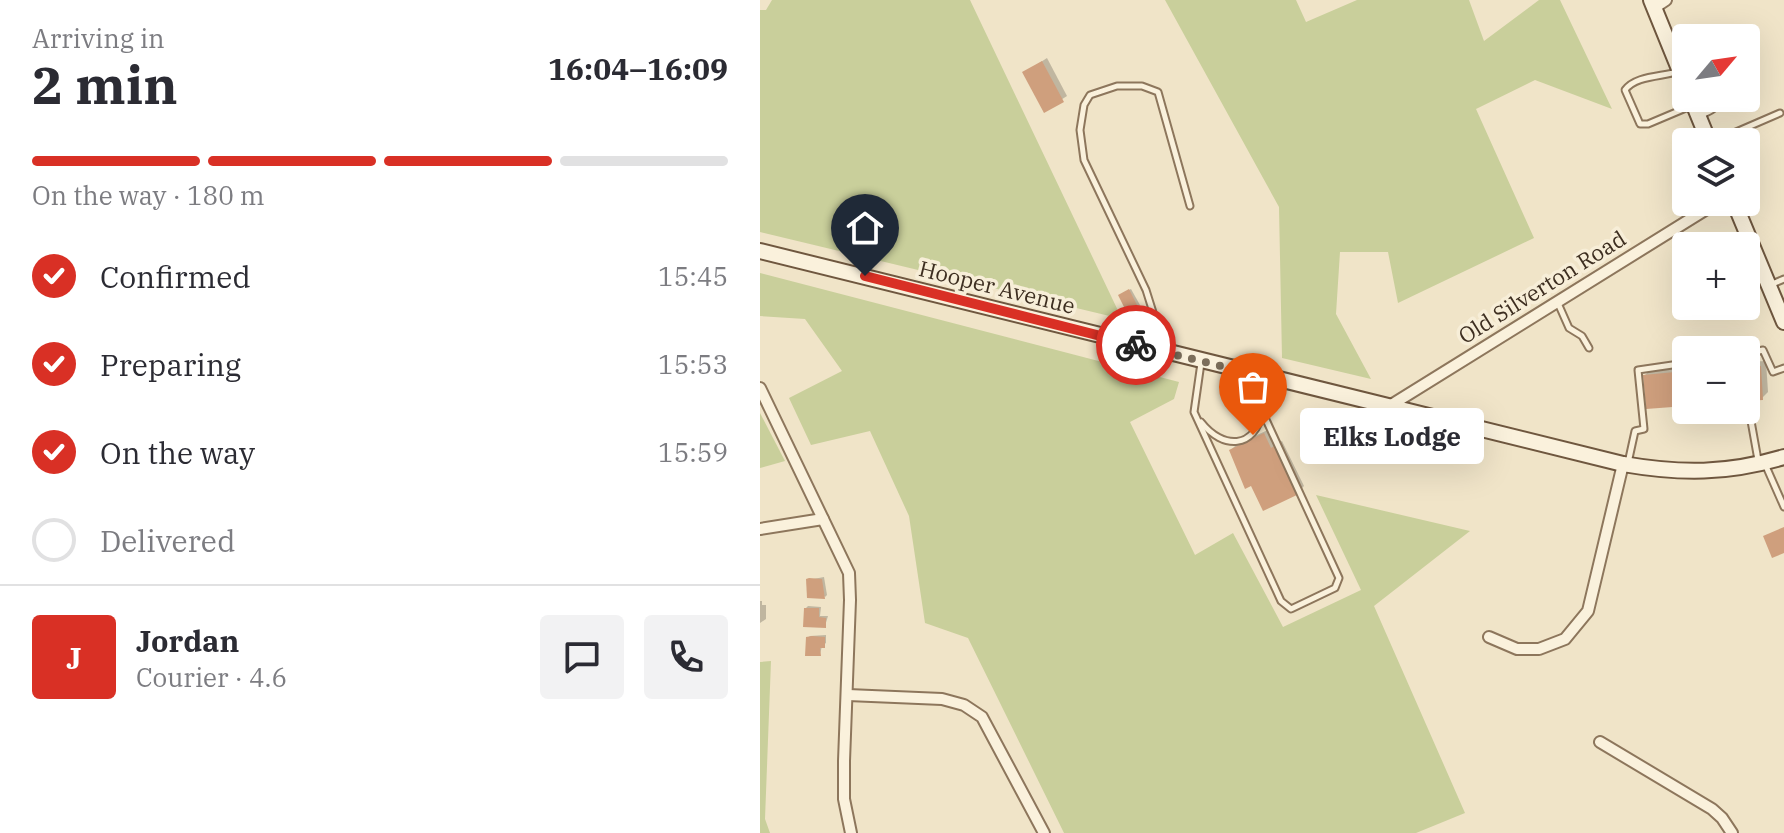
<!DOCTYPE html>
<meta charset="utf-8">
<style>
:root{--surface:#fff;--page:#f2f2f3;--text:#2b2b33;--muted:#7c7c81;--line:#e1e1e2;--accent:#d93025}
body{margin:0;font-family:"IBM Plex Serif",serif;background:var(--page);color:var(--text);height:100vh;display:flex;flex-direction:column;font-size:30px;white-space:nowrap}
*{box-sizing:border-box;margin:0}
p{font-size:26px;color:var(--muted)}
.icon{flex:none;width:44px;height:44px;fill:none;stroke:currentColor;stroke-width:2;stroke-linecap:round;stroke-linejoin:round}
.map{position:relative;flex:1;overflow:hidden}
.details{display:flex;flex-direction:column;background:var(--surface);width:760px}
.details>*{flex:none}
.needle{width:52px;rotate:61deg}
.tools{position:absolute;left:912px;top:24px;display:grid;gap:16px}
.tools a{display:grid;place-items:center;width:88px;height:88px;border-radius:8px;background:var(--surface);box-shadow:0 8px 32px #0002;font-size:40px}
.pin{position:absolute;display:grid;place-items:center;width:68px;height:68px;color:#fff;margin:-82px -34px;border-radius:50% 50% 50% 0;rotate:-45deg;box-shadow:0 0 8px #0007}
.pin .icon{rotate:45deg}
.courier{position:absolute;display:grid;place-items:center;width:80px;height:80px;margin:-40px;border:6px solid #d93025;border-radius:50%;background:#fff;color:#222;box-shadow:0 2px 10px #0007}
.bubble{position:absolute;height:56px;border-radius:8px;background:var(--surface);box-shadow:0 8px 32px #0002;font-size:26px;font-weight:700;line-height:56px;text-align:center}
.headline em{font-style:normal;font-weight:700}
.headline div{display:flex;flex-direction:column-reverse}
.headline{display:flex;align-items:center;justify-content:space-between;height:136px;padding:0 32px}
h1{font-size:52px;font-weight:700;line-height:60px}
.bar{display:grid;grid-template-columns:repeat(4,1fr);gap:12px 8px;align-content:center;height:96px;padding:0 32px}
.bar i{height:10px;border-radius:6px;background:var(--line)}
.bar .selected{background:var(--accent)}
.bar p{grid-column:span 4}
.line{display:flex;align-items:center;gap:20px;padding:0 32px;border-top:2px solid var(--line)}
.line div{flex:1}
.round{display:grid;place-items:center;flex:none;width:84px;height:84px;border-radius:8px;background:var(--page)}
ol{padding:0 32px;list-style:none}
li{display:flex;align-items:center;gap:24px;height:88px}
li p{margin-inline-start:auto}
li .icon{padding:8px;border-radius:50%;background:var(--accent);color:#fff;stroke-width:4}
li:last-child{color:var(--muted)}
li i{width:44px;height:44px;border:4px solid var(--line);border-radius:50%}
main{display:flex;flex:1;min-height:0}
.map>svg:first-child{display:block}
</style>
<main>
<section class="details">
<div class="headline"><div><h1>2 min</h1><p>Arriving in</p></div><em>16:04–16:09</em></div>
<div class="bar"><i class="selected"></i><i class="selected"></i><i class="selected"></i><i></i><p>On the way · 180 m</p></div>
<ol>
<li><svg class="icon" aria-label="check" viewBox="0 0 24 24"><path d="M5 12l5 5 9-10"/></svg>Confirmed<p>15:45</p></li>
<li><svg class="icon" aria-label="check" viewBox="0 0 24 24"><path d="M5 12l5 5 9-10"/></svg>Preparing<p>15:53</p></li>
<li><svg class="icon" aria-label="check" viewBox="0 0 24 24"><path d="M5 12l5 5 9-10"/></svg>On the way<p>15:59</p></li>
<li><i></i>Delivered</li>
</ol>
<div class="line" style="height:144px"><b class="round" style="background:var(--accent);color:#fff">J</b><div><b>Jordan</b><p>Courier · 4.6</p></div><a class="round"><svg class="icon" aria-label="chat" viewBox="0 0 24 24"><path d="M4 5h16v11H9l-5 4z"/></svg></a><a class="round"><svg class="icon" aria-label="phone" viewBox="0 0 24 24"><path d="M5 4h4l2 5-3 2q2 4 5 5l2-3 5 2v4C11 20 4 13 5 4z"/></svg></a></div>
</section>
<div class="map">
<svg width="1024" height="833" viewBox="0 0 1024 833">
<rect width="100%" height="100%" fill="#f0e4c8"/>
<!-- green -->
<g fill="#c9cf9b">
<polygon points="12,0 210,0 362,319 0,232 0,10 6,10"/>
<polygon points="405,0 536,0 546,22 597,0 709,0 724,41 779,0 800,0 852,109 775,80 716,109 774,238 638,303 628,252 580,252 576,314 611,379 522,358 519,207"/>
<polygon points="0,273 419,382 414,399 370,422 435,555 473,533 523,627 601,590 556,495 710,531 614,606 705,813 656,833 304,833 208,638 165,623 149,516 110,431 51,445 29,398 82,371 45,319 0,316"/>
<polygon points="0,413 25,461 0,468"/>
<polygon points="11,661 5,819 10,833 0,833 0,662"/>
</g>
<!-- shadow -->
<g fill="#0003">
<polygon points="287,58 307,96 285,110 264,73"/>
<polygon points="371,289 380,305 378,308 363,293"/>
<polygon points="1006,361 1008,392 1002,398 986,399 986,362"/>
<polygon points="926,367 926,404 885,375 891,369"/>
<polygon points="510,429 517,443 522,441 544,486 538,492 471,450 477,444"/>
<polygon points="64,577 67,595 65,597 48,580"/>
<polygon points="0,601 2,601 2,605 6,605 6,619 0,623"/>
<polygon points="48,606 61,607 60,616 68,616 65,626 46,608"/>
<polygon points="66,635 66,643 62,646 60,654 48,638 50,636"/>
</g>
<!-- building -->
<g fill="#cf9f7d">
<polygon points="282,61 304,102 284,113 262,72"/>
<polygon points="369,289 379,309 368,315 358,295"/>
<polygon points="1001,366 1003,400 986,401 986,367"/>
<polygon points="926,371 926,406 886,409 883,375"/>
<polygon points="504,433 511,448 516,445 539,494 503,511 491,486 485,489 469,450"/>
<polygon points="1024,527 1024,553 1012,558 1003,536"/>
<polygon points="49,578 62,579 65,599 47,598 46,579"/>
<polygon points="44,608 59,608 59,617 66,618 66,628 43,627"/>
<polygon points="52,636 65,637 65,648 60,648 61,656 45,656 46,637"/>
</g>
<g fill="none" stroke-linecap="round" stroke-linejoin="round">
<!-- lane casing -->
<g stroke="#8d765c" stroke-width="9">
<g id="lane">
<path d="M920 71C903 77 876 75 865 90L880 124H888L933 105"/>
<path d="M939 116C948 112 958 109 959 98"/>
<polyline points="953,142 1020,113"/>
<polyline points="1010,285 1024,279"/>
<polyline points="797,301 809,328 822,336 829,348"/>
<polyline points="399,346 397,325 386,290 324,160 320,130 324,105 330,95 357,86 382,86 398,92 430,206"/>
<polyline points="986,354 1003,350 1013,372 1024,368"/>
<polyline points="441,363 434,412 521,601 531,609 575,588 579,578 502,411 497,376"/>
<polyline points="991,421 998,460"/>
<path d="M441 422C463 450 495 449 502 412"/>
<polyline points="868,463 875,431 884,429 878,370 926,363"/>
<polyline points="1005,464 1024,507"/>
</g>
</g>
<!-- street casing -->
<g stroke="#8d765c" stroke-width="14">
<g id="street">
<polyline points="894,8 906,0"/>
<polyline points="0,388 89,573 90,600 84,761 84,799 91,833"/>
<polyline points="628,407 958,202"/>
<polyline points="0,529 63,519"/>
<polyline points="729,637 757,649 779,649 805,639 828,611 863,464"/>
<polyline points="88,695 182,699 204,705 222,717 284,833"/>
<polyline points="840,742 952,809 962,818 972,833"/>
</g>
</g>
<!-- secondary casing -->
<g stroke="#6f573f" stroke-width="18">
<g id="secondary">
<polyline points="891,0 926,86"/>
<polyline points="931,98 949,142"/>
<polyline points="974,202 1024,322"/>
<path d="M0 251 863 464C921 474 967 474 1024 457"/>
</g>
</g>
<!-- lane -->
<use href="#lane" stroke="#faf1dc" stroke-width="5"/>
<!-- street -->
<use href="#street" stroke="#faf1dc" stroke-width="10"/>
<!-- secondary -->
<use href="#secondary" stroke="#faf1dc" stroke-width="14"/>
</g>
<g fill="none" stroke-linecap="round" stroke-linejoin="round">
<!-- done -->
<path stroke="#7c6e5b" stroke-width="8" stroke-dasharray="0 14.4" d="M376 345 497 375C499 396 506 416 493 435"/>
<!-- route -->
<polyline stroke="#d93025" stroke-width="10" points="105,276 376,345"/>
</g>
<g text-anchor="middle" stroke-width="7" stroke-linejoin="round" paint-order="stroke">
<!-- street labels -->
<g font-size="22" fill="#3d2e20" stroke="#f7eed8">
<text transform="translate(237 287) rotate(14)" y="8">Hooper Avenue</text>
<text transform="translate(782 287) rotate(-32)" y="8">Old Silverton Road</text>
</g>
</g>
</svg>
<div class="tools">
<a><svg class="needle" viewBox="-14 -14 28 28"><path d="M0-13l5 13h-10z" fill="#e53935"/><path d="M0 13l5-13h-10z" fill="#7c7c81"/></svg></a>
<a><svg class="icon" aria-label="layers" viewBox="0 0 24 24"><path d="M12 4l9 5-9 5-9-5zM3 14l9 5 9-5"/></svg></a>
<a>+</a>
<a>−</a>
</div>
<div class="pin" style="left:493px;top:435px;background:#ea580c"><svg class="icon" aria-label="bag" viewBox="0 0 24 24"><path d="M5 8h14l-1 12H6zM9 8a3 3 0 0 1 6 0"/></svg></div>
<div class="pin" style="left:105px;top:276px;background:#1f2937"><svg class="icon" aria-label="home" viewBox="0 0 24 24"><path d="M3 11l9-7 9 7M6 9v11h12V9"/></svg></div>
<div class="courier" style="left:376px;top:345px"><svg class="icon" aria-label="bike" viewBox="0 0 24 24"><circle cx="6" cy="16" r="4"/><circle cx="18" cy="16" r="4"/><path d="M6 16l4-8h5l3 8M10 8l3 8H6M13 5h3"/></svg></div>
<div class="bubble" style="left:540px;top:408px;width:184px">Elks Lodge</div>
</div>
</main>
